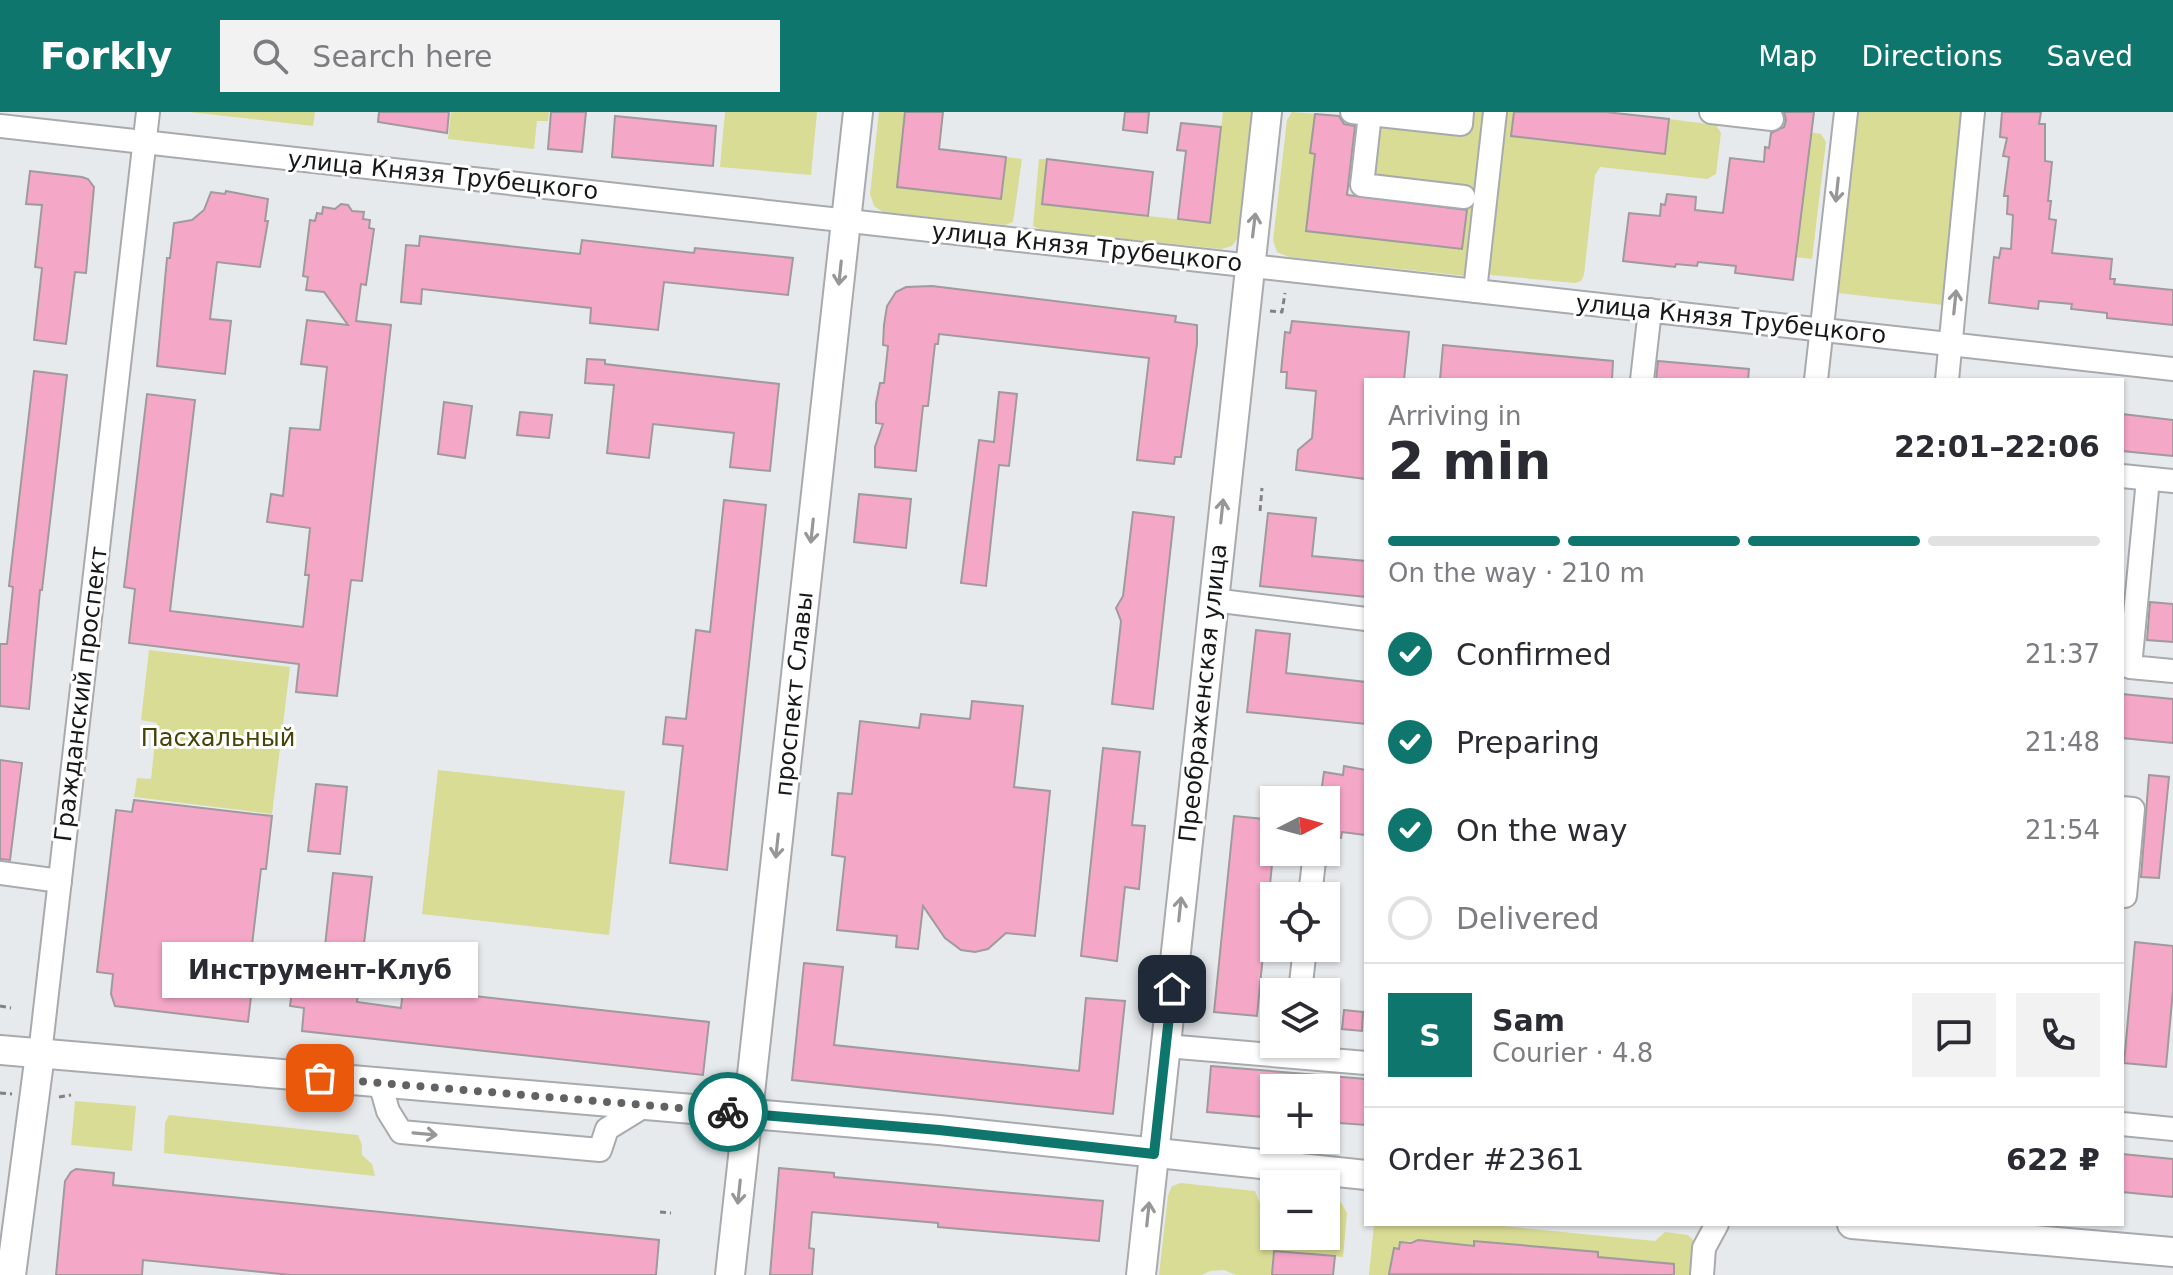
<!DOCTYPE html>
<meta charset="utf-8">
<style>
:root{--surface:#fff;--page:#f2f2f3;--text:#2b2b33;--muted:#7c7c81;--line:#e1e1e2;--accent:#0f766e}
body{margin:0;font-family:"DejaVu Sans",sans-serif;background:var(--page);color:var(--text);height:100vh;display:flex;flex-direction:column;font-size:30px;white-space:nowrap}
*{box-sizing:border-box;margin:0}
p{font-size:26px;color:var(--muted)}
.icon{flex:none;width:44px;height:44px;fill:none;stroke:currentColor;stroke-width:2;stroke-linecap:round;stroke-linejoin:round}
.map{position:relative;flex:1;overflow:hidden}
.panel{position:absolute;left:1364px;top:266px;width:760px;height:848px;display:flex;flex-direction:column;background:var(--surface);border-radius:0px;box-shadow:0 2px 6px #0004}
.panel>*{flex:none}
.needle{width:52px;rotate:84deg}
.buttons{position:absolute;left:1260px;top:674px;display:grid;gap:16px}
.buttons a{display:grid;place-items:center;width:80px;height:80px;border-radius:0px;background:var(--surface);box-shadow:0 2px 6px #0004;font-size:40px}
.pin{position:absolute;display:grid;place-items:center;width:68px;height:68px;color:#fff;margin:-34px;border-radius:16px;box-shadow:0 4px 12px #0006}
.courier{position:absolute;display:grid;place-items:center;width:80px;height:80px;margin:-40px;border:6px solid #0f766e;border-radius:50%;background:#fff;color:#222;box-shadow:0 2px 10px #0007}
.bubble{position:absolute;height:56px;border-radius:0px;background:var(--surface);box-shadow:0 2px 6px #0004;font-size:26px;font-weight:600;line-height:56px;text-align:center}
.overview em{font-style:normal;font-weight:600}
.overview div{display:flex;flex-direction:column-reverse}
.overview{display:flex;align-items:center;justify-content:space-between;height:136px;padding:0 24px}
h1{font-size:52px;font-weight:600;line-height:60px}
.bar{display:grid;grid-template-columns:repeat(4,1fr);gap:12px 8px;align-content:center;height:96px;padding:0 24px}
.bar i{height:10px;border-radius:6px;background:var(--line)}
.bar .selected{background:var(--accent)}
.bar p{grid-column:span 4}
.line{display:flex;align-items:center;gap:20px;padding:0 24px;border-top:2px solid var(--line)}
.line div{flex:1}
.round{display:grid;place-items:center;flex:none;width:84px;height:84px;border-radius:0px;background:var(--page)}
ol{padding:0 24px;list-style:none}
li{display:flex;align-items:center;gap:24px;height:88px}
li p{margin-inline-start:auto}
li .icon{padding:8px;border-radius:50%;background:var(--accent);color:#fff;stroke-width:4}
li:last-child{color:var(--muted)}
li i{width:44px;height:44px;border:4px solid var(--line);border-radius:50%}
header{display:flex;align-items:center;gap:48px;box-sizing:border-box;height:112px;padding:0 40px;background:var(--accent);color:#fff}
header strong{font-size:38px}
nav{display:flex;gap:44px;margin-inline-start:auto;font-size:28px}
.search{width:560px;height:72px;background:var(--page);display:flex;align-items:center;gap:20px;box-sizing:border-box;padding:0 28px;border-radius:0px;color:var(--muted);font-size:30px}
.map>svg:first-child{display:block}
</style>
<header>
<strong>Forkly</strong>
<div class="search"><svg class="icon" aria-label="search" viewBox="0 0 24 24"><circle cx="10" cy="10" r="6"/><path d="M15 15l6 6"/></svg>Search here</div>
<nav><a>Map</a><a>Directions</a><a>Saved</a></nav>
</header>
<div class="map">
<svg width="2173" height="1163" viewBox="0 0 2173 1163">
<rect width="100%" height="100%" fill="#e7eaed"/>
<!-- green -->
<g fill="#d9dc94">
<polygon points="189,0 315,0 313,14"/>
<polygon points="451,0 549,0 548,9 537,9 534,37 448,27"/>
<polygon points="725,0 817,0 811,63 720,55"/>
<polygon points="879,0 905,0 897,75 1006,45 1022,47 1013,110 1005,113 883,100 874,94 870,82"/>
<polygon points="1223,0 1253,0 1239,124 1232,134 1221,137 1041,118 1033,114 1039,47 1047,47 1043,92 1210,111"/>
<polygon points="1292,0 1315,2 1310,41 1315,42 1306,119 1462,137 1469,79 1372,65 1377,16 1468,0 1489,0 1466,164 1289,145 1277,140 1273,128 1287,8"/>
<polygon points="1504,0 1514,0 1511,24 1665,42 1669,7 1716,13 1721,21 1716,62 1707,67 1600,55 1595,63 1584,163 1581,169 1575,171 1491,163 1487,158"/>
<polygon points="1848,0 1971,0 1952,194 1829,180"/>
<polygon points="1809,20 1821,22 1826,30 1812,147 1795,145 1798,140 1796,137 1800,103 1803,101 1801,98"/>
<polygon points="149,538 290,555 272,702 134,685 137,666 151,667 157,611 141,608"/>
<polygon points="438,658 625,679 609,823 422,802"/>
<polygon points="75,989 136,994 132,1039 71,1033"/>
<polygon points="169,1003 358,1023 362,1033 362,1043 372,1052 375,1064 164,1041 165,1011"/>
<polygon points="1181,1071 1255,1079 1260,1092 1274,1093 1274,1124 1326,1124 1326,1086 1340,1089 1347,1101 1343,1145 1274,1139 1272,1163 1236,1163 1224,1158 1210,1159 1202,1163 1159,1163 1168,1083 1172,1074"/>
<polygon points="1374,1112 1482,1112 1655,1129 1665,1120 1688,1123 1695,1130 1693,1163 1676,1163 1654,1149 1598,1145 1598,1140 1475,1129 1473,1134 1418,1128 1400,1130 1399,1137 1394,1136 1393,1147 1391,1148 1389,1162 1392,1163 1369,1163"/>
</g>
<!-- building -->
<g fill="#f5a7c8" stroke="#9f9a9c" stroke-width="2">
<polygon points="379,0 449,0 447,21 378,10"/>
<polygon points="551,0 586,0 582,40 548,37"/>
<polygon points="905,0 943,0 939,37 1006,45 1001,87 897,75"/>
<polygon points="1125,0 1149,0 1147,21 1123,18"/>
<polygon points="1514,0 1606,0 1669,7 1665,42 1511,24"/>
<polygon points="1784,0 1814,0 1793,168 1735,161 1736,154 1698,150 1697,154 1676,152 1675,155 1623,149 1629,101 1660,104 1661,92 1665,93 1667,82 1696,85 1695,98 1723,101 1730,46 1764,50 1765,35 1769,36 1771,21 1784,15 1786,8"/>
<polygon points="2002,0 2041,0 2039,12 2045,12 2045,49 2052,50 2048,89 2051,89 2049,107 2056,108 2052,141 2112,147 2110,167 2115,167 2114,172 2173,178 2173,213 2107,206 2107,201 2071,197 2072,192 2039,189 2038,197 1989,191 1994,145 1999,146 2001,136 2011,137 2013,103 2007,102 2008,84 2004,84 2009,45 2003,44 2007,26 2000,25"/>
<polygon points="1315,2 1339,4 1344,12 1355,14 1347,83 1467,98 1462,137 1306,119 1315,42 1310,41"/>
<polygon points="615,4 716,14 713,54 612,45"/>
<polygon points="1181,11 1221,15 1210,111 1178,107 1186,39 1177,38"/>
<polygon points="1047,47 1153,60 1148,104 1042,92"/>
<polygon points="30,59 82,65 88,67 94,75 86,161 75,160 66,232 34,228 42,156 35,155 42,93 26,92"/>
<polygon points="226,79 268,87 265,109 268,109 260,155 217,150 210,207 231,209 225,262 157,254 167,146 170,146 174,111 192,108 204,98 211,80 225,82"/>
<polygon points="341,92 348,93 352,99 364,100 363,107 370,108 369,116 374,117 366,173 361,172 356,209 391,213 362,469 351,468 337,584 296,580 299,552 129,531 135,477 124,475 147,282 195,288 170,499 303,515 309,463 305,463 310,416 267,410 271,382 283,384 290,316 320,318 327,255 301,252 307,208 348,213 324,180 306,178 308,165 303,164 310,108 315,109 317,101 322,102 323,95 335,97"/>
<polygon points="420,124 580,142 582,128 694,141 695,136 793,146 788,183 664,170 658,218 590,211 591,196 422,177 421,192 401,190 406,133 419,134"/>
<polygon points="932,174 1176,204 1175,210 1197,213 1197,232 1181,345 1175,345 1174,352 1137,348 1149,246 939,222 938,232 935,232 928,294 923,294 916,359 875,355 875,335 883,312 876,311 876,291 880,271 884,271 888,234 883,233 884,213 887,194 896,180 906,175"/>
<polygon points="1292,209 1409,220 1404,268 1366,268 1366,367 1296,358 1298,338 1312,326 1316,279 1286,276 1287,260 1281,260 1285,220 1290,221"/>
<polygon points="1443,233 1613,249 1612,268 1440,268"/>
<polygon points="587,247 605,248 605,252 779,272 770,359 730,355 734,321 653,312 649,346 607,341 614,273 585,271"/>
<polygon points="1658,249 1749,257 1748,268 1656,268"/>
<polygon points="34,259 67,263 42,478 40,478 29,597 0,594 0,532 7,532 13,475 9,474"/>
<polygon points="999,280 1017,282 1009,354 999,353 986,474 961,471 979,328 994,330"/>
<polygon points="444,290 472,294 465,346 438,342"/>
<polygon points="520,300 552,303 549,326 517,323"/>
<polygon points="2122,302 2173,308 2173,344 2122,339"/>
<polygon points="859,382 911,387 906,436 854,430"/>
<polygon points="724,388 766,393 727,758 670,751 683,634 663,632 666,605 686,607 696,518 710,520"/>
<polygon points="1133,400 1174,405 1153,597 1112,592 1121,509 1116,496 1123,484"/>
<polygon points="1268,401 1316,406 1312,444 1366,449 1366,485 1260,474"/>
<polygon points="2150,490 2173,492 2173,530 2147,528"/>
<polygon points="1256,518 1290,522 1286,561 1366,570 1366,612 1247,600"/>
<polygon points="2122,582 2173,587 2173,631 2122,626"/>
<polygon points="972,589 1023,594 1014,675 1050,679 1035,824 1006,821 988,837 975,840 961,838 945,826 923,794 918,837 896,835 897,824 837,818 845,745 832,743 838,681 852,682 860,609 919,616 921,602 970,607"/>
<polygon points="1103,636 1140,640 1132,713 1145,714 1139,777 1125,775 1117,849 1081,844"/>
<polygon points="0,648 22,651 10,748 0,747"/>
<polygon points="1344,654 1366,658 1366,723 1342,720 1341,726 1326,724 1326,688 1320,688 1324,660 1343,663"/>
<polygon points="2149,663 2169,665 2159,766 2141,765"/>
<polygon points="316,672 347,675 340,742 308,739"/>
<polygon points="134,688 272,704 266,757 261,757 250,850 255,850 248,910 115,894 111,882 113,862 97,860 116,698 132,700"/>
<polygon points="1234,704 1274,708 1274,732 1257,904 1214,900"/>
<polygon points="333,761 372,765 357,890 401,896 403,876 709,910 703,963 302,919 304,896 290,894 297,840 324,843"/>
<polygon points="2135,830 2173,834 2173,878 2166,955 2124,951"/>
<polygon points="804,851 843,855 834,933 1079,959 1086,886 1125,889 1113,1002 792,968"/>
<polygon points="1344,898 1363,900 1362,919 1342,917"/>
<polygon points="1211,954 1366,967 1366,1013 1326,1010 1326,976 1274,976 1274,1006 1207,1000"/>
<polygon points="2122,1042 2173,1047 2173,1085 2122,1080"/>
<polygon points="779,1056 834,1061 834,1065 1103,1089 1099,1129 938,1115 938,1111 812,1100 809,1136 814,1137 812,1163 770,1163"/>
<polygon points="76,1057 114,1061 113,1073 659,1128 656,1163 291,1163 143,1148 142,1163 56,1163 65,1069 71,1060"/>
<polygon points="1418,1128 1474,1134 1474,1129 1598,1140 1598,1145 1674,1152 1674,1163 1389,1162 1394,1136 1399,1137 1400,1130 1411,1131"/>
<polygon points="1274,1139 1335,1144 1333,1163 1272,1163"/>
</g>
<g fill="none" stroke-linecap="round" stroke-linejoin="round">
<!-- minor casing -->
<g stroke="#a7aaae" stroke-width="26">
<g id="minor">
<polyline points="1352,0 1370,2 1362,73 1464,85"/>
<polyline points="1711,0 1772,7"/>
<polyline points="1370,2 1461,12 1462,0"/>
<polyline points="0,14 2173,257"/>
<polyline points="1475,179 1495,0"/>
<polyline points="1642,268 1650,198"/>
<polyline points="1816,268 1846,0"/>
<polyline points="1947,268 1973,0"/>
<polyline points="2122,364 2173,369"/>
<polyline points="2148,367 2130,555 2173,559"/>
<polyline points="1213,488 1366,507"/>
<polyline points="2122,696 2133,697 2125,784 2122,784"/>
<polyline points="0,761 60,769"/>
<polyline points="1310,784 1315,740"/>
<polyline points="1300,880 1305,836"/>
<polyline points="1166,934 1366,951"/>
<polyline points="40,942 148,0"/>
<polyline points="380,971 388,999 401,1020 600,1038 607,1017 646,993"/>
<polyline points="2122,1012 2173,1017"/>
<polyline points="1702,1163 1704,1136 1717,1112"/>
</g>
</g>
<!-- major casing -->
<g stroke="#a7aaae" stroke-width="32">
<g id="major">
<polyline points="0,938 939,1018 1366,1063"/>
<polyline points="1852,1112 2173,1140"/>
<polyline points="11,1163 40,942"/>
<polyline points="730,1163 858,0"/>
<polyline points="1141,1163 1267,0"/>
</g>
</g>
<!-- path -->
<g stroke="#808284" stroke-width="3" stroke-dasharray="6 4" stroke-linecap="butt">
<polyline points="1270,199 1282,200 1285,181"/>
<polyline points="1260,399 1262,376"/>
<polyline points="0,894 11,896"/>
<polyline points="0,981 12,982"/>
<polyline points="59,985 71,983"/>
<polyline points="660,1100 671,1101"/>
</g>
<!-- minor -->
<use href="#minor" stroke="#fff" stroke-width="22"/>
<!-- major -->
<use href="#major" stroke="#fff" stroke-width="28"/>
</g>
<!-- one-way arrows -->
<defs><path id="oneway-shaft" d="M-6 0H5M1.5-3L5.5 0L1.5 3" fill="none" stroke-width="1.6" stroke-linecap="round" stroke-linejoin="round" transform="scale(2)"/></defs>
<g stroke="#979798">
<use href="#oneway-shaft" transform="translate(1837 78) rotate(96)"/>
<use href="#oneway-shaft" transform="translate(1254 113) rotate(-83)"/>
<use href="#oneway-shaft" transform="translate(840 161) rotate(96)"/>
<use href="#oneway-shaft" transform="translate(1955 190) rotate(-84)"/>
<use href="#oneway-shaft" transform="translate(1222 399) rotate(-84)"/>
<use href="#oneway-shaft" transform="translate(812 419) rotate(96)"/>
<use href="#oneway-shaft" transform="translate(777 734) rotate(96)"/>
<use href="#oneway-shaft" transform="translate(1180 797) rotate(-84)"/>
<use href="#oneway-shaft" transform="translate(425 1022) rotate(5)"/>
<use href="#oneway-shaft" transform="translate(739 1080) rotate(96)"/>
<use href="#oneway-shaft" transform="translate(1148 1102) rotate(-84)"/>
</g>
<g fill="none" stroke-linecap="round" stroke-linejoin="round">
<!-- done -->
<polyline stroke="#606263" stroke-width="8" stroke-dasharray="0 14.4" points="320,966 728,1000"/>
<!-- route -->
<polyline stroke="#0f766e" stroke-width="10" points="728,1000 939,1018 1154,1042 1172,877"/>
</g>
<g text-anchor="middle" stroke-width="6" stroke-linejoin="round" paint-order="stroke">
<!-- street labels -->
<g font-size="24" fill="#171819" stroke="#fff">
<text transform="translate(443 63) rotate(6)" y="8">улица Князя Трубецкого</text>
<text transform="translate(1087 135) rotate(6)" y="8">улица Князя Трубецкого</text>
<text transform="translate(1731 207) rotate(6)" y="8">улица Князя Трубецкого</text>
<text transform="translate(1203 581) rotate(-84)" y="8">Преображенская улица</text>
<text transform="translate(81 582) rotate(-83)" y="8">Гражданский проспект</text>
<text transform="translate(794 582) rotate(-84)" y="8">проспект Славы</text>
</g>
<!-- park labels -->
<g font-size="24" fill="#434405" stroke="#fff">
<text x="218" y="634">Пасхальный</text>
</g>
</g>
</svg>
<div class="buttons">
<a><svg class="needle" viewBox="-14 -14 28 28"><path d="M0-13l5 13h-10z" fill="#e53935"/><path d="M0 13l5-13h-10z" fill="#7c7c81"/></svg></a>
<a><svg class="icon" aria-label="locate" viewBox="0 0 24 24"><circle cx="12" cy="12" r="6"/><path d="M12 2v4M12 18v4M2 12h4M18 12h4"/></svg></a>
<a><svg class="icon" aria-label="layers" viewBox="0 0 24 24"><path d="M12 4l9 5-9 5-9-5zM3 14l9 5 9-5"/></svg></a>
<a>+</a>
<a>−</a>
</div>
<div class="pin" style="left:320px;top:966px;background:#ea580c"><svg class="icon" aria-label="bag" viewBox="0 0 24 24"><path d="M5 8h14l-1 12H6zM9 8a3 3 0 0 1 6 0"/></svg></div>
<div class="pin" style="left:1172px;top:877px;background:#1f2937"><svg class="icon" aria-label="home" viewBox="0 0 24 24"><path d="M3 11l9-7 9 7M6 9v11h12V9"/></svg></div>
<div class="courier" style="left:728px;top:1000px"><svg class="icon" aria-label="bike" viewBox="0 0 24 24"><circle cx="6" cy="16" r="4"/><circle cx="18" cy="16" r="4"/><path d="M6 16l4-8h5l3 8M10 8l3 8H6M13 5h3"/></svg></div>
<div class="bubble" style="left:162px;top:830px;width:316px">Инструмент-Клуб</div>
<section class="panel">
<div class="overview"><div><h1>2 min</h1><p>Arriving in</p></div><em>22:01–22:06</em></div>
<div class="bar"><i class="selected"></i><i class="selected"></i><i class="selected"></i><i></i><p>On the way · 210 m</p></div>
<ol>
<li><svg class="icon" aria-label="check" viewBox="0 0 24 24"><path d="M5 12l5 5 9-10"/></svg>Confirmed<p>21:37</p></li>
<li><svg class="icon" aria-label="check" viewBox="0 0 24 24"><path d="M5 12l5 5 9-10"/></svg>Preparing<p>21:48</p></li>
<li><svg class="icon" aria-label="check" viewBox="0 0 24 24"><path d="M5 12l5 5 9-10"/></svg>On the way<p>21:54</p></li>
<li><i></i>Delivered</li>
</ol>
<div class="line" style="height:144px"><b class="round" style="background:var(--accent);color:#fff">S</b><div><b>Sam</b><p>Courier · 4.8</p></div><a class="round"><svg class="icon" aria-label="chat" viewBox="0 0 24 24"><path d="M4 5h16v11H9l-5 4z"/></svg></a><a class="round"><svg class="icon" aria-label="phone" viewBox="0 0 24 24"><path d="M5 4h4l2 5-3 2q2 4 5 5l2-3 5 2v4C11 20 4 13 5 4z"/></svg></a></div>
<div class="line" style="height:104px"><div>Order #2361</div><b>622 ₽</b></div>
</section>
</div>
